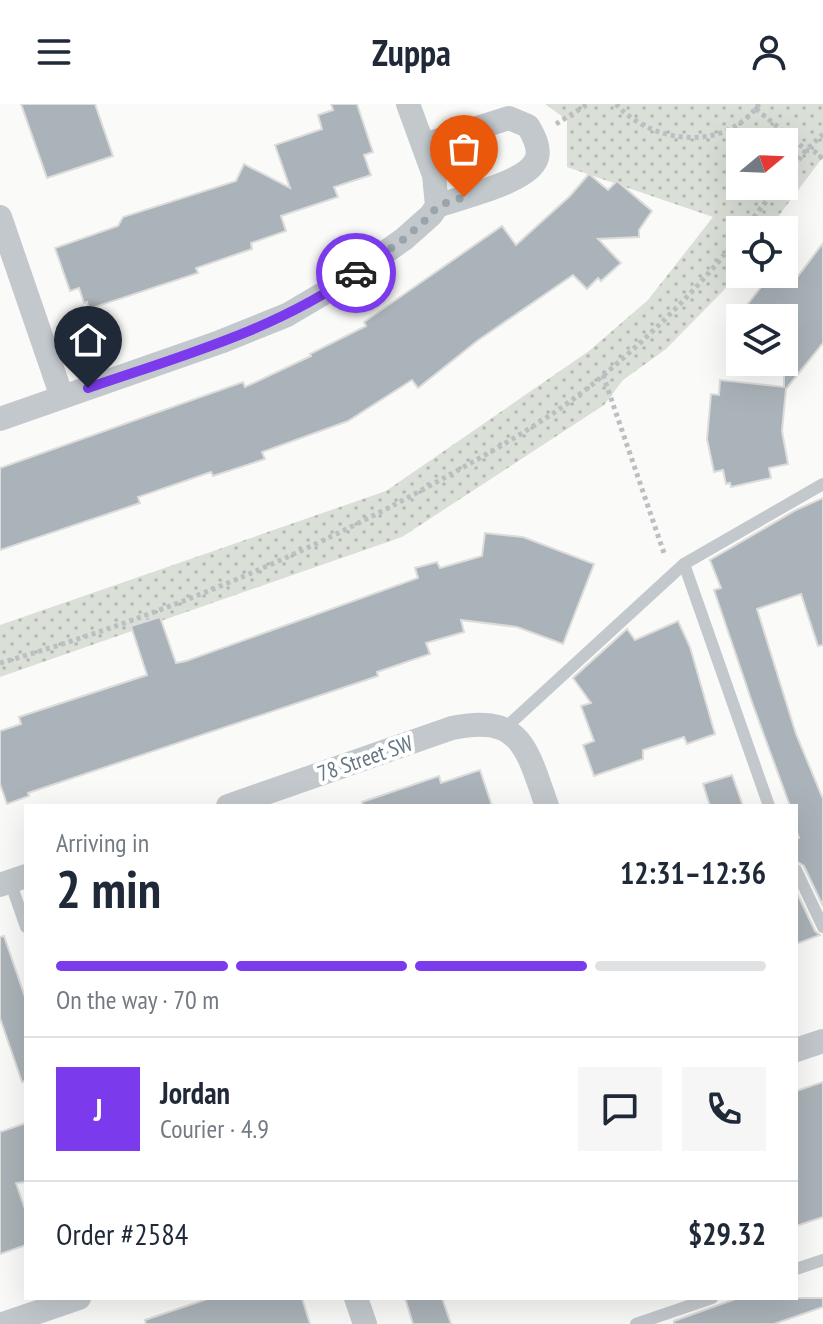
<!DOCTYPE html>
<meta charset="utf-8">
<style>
:root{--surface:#fff;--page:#f6f6f7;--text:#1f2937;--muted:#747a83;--line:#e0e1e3;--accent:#7c3aed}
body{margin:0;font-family:"PT Sans Narrow",sans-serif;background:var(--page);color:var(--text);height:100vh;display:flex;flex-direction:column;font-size:30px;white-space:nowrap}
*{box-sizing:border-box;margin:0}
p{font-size:26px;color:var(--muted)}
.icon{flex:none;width:44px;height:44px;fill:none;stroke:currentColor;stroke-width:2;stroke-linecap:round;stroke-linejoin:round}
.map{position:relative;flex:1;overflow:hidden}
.panel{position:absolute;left:24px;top:700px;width:774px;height:496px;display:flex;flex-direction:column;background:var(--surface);border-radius:0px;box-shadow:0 8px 32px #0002}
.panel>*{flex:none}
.needle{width:52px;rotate:71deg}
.tools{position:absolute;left:726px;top:24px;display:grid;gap:16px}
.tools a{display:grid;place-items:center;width:72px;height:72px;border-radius:0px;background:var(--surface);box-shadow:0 8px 32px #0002;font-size:40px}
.pin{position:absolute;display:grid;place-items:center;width:68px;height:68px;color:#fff;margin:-82px -34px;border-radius:50% 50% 50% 0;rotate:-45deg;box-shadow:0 0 8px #0007}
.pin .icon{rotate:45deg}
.courier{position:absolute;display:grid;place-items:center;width:80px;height:80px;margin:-40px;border:6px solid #7c3aed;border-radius:50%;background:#fff;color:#222;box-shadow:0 2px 10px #0007}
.summary em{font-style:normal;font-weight:800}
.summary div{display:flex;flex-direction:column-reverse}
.summary{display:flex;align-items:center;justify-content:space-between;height:136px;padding:0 32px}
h1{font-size:52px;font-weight:800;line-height:60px}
.bar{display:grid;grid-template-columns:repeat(4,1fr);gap:12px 8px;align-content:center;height:96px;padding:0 32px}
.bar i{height:10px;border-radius:6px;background:var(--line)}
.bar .on{background:var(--accent)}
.bar p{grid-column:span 4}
.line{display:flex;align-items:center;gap:20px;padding:0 32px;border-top:2px solid var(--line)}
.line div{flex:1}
.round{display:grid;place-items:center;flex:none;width:84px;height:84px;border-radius:0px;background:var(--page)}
header{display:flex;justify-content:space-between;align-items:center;height:104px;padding:0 32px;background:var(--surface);font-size:36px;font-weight:800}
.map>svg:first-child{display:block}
</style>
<header><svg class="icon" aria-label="menu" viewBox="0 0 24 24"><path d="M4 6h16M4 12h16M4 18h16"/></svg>Zuppa<svg class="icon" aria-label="person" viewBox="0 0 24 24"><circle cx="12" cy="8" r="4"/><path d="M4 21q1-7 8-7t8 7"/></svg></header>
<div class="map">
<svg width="823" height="1220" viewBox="0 0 823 1220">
<defs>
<pattern id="park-dots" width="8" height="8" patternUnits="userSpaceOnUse" patternTransform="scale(2)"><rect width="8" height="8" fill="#dadfd7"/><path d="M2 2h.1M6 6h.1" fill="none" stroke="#b4b9b4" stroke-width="1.8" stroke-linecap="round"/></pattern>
</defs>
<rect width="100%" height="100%" fill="#fafaf8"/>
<!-- park -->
<path fill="url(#park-dots)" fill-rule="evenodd" d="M545 0H823V53L768 126H740V164L724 186 666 245 623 276 604 301 402 433 0 573V521L386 387 589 247 648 196 713 113 567 63V16ZM740 38H784V82H740Z"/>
<!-- building -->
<g fill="#aab3b9" stroke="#dcdcda" stroke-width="2">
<polygon points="21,0 95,0 113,52 47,74"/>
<polygon points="331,0 357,0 373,48 364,51 371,71 334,83 338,93 281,112 286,127 251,139 252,145 196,164 198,169 89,205 87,198 84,199 79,184 70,187 55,144 118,122 123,113 236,77 244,60 290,84 275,41 322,25 318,11 333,6"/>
<polygon points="589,70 608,86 617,77 652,107 639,126 639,133 598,135 621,159 601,177 598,174 587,185 573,171 477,237 418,284 412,276 348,317 262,348 265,355 213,372 211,368 138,393 140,399 0,446 0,364 243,278 245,283 311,252 310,250 366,222 364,218 502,122 516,141 570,92"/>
<polygon points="823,139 823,239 786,285 782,327 788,360 769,364 771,374 731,383 730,379 726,380 723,366 714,368 707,335 711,290 719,291 720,276 784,283 784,214 737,214 771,170 788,170 795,176"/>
<polygon points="823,394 823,541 818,542 801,490 757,505 796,630 823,695 823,802 804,762 796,757 796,735 799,734 796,726 796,702 790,702 753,601 714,486 721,484 710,456 796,406"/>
<polygon points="485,429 523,433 594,460 563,540 517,523 461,516 464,528 426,539 430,550 377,568 378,572 28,689 29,692 7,700 0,680 0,627 21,620 19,613 147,571 131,522 160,513 176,559 186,557 418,474 415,464 437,458 440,464 482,452"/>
<polygon points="678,517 690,543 715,630 687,640 684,633 643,646 643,655 594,672 583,641 594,637 581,602 591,599 573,574 627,525 635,536"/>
<polygon points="480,666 492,702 363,702 362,698 439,672 441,679"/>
<polygon points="732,671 743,702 710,702 703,680"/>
<polygon points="796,787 815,827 820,831 796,840"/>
<polygon points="4,832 26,896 26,977 22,978 0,914 0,833"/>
<polygon points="823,978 823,1113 796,1122 796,987"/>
<polygon points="26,1019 26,1078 16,1079 26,1108 26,1141 0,1150 0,1028"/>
<polygon points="210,1194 302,1194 310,1220 146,1220 145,1216"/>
<polygon points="405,1194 442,1194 451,1220 413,1220"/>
<polygon points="738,1194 823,1194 823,1203 774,1220 674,1220 674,1217"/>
</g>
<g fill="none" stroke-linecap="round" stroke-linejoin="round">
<!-- path -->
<g stroke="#bbbfc2" stroke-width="5" stroke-dasharray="4 4" stroke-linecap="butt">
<path d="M616 0C652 40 725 49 759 0"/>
<polyline points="756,5 806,46 815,48 823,55"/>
<polyline points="556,20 588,0"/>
<polyline points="784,75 806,46 823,30"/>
<polyline points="744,126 778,82"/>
<polyline points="603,271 665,452"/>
<path d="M0 559C153 515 302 453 442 375 498 344 556 312 605 270 654 228 700 183 740 131"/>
</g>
<!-- lane -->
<g stroke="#c3c8cc" stroke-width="12">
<polyline points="684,460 769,702"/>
<polyline points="504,625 684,460 823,380"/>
<polyline points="796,766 823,823"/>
<polyline points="10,777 26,823"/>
<polyline points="796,1165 823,1156"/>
<polyline points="636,1220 712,1194"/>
</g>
<!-- street -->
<g stroke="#c3c8cc" stroke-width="24">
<path d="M424 41 509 14 528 22C534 32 542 47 535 58 524 79 459 94 437 102"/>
<polyline points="0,113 62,293"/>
<polyline points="0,315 220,238 287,211 343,178 404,135 431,111 437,102 434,71 408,0"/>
<path d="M228 702 452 624C522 609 527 646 547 702"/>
<polyline points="0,781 26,772"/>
<polyline points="796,946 823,937"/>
<polyline points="356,1194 365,1220"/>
<polyline points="3,1220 79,1194"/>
</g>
</g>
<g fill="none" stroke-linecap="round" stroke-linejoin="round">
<!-- done -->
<polyline stroke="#99a4ac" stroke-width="8" stroke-dasharray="0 14.4" points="356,169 404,135 431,111 437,102 464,93"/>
<!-- route -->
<path stroke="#7c3aed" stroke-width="10" d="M88 284C181 252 276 226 356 169"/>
</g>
<g text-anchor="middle" stroke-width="8" stroke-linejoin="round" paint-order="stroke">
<!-- street labels -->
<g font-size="22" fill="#657683" stroke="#fff">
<text transform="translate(365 654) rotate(-19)" y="8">78 Street SW</text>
</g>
</g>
</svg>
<div class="tools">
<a><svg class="needle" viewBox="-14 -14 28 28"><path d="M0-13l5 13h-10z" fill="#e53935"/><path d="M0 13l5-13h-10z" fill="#747a83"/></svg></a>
<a><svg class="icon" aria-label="locate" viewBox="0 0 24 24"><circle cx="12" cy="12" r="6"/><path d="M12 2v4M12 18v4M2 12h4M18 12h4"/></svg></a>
<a><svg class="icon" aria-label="layers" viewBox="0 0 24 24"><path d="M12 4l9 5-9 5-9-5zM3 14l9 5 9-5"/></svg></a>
</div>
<div class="pin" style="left:464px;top:93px;background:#ea580c"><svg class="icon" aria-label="bag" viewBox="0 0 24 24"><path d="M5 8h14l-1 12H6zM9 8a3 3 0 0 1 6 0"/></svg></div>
<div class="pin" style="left:88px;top:284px;background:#1f2937"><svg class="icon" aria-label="home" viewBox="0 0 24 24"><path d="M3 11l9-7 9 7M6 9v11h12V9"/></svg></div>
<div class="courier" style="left:356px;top:169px"><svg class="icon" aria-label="car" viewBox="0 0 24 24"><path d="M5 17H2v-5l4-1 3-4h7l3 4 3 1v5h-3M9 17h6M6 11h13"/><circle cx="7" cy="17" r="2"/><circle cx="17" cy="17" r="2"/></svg></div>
<section class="panel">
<div class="summary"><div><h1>2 min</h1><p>Arriving in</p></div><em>12:31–12:36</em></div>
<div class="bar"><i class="on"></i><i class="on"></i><i class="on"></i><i></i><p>On the way · 70 m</p></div>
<div class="line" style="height:144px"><b class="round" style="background:var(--accent);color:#fff">J</b><div><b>Jordan</b><p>Courier · 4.9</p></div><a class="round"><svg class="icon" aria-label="chat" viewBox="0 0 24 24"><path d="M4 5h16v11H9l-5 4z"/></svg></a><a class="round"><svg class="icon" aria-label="phone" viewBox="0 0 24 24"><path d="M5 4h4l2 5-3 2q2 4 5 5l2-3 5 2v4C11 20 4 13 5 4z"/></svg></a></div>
<div class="line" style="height:104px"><div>Order #2584</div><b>$29.32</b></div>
</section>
</div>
